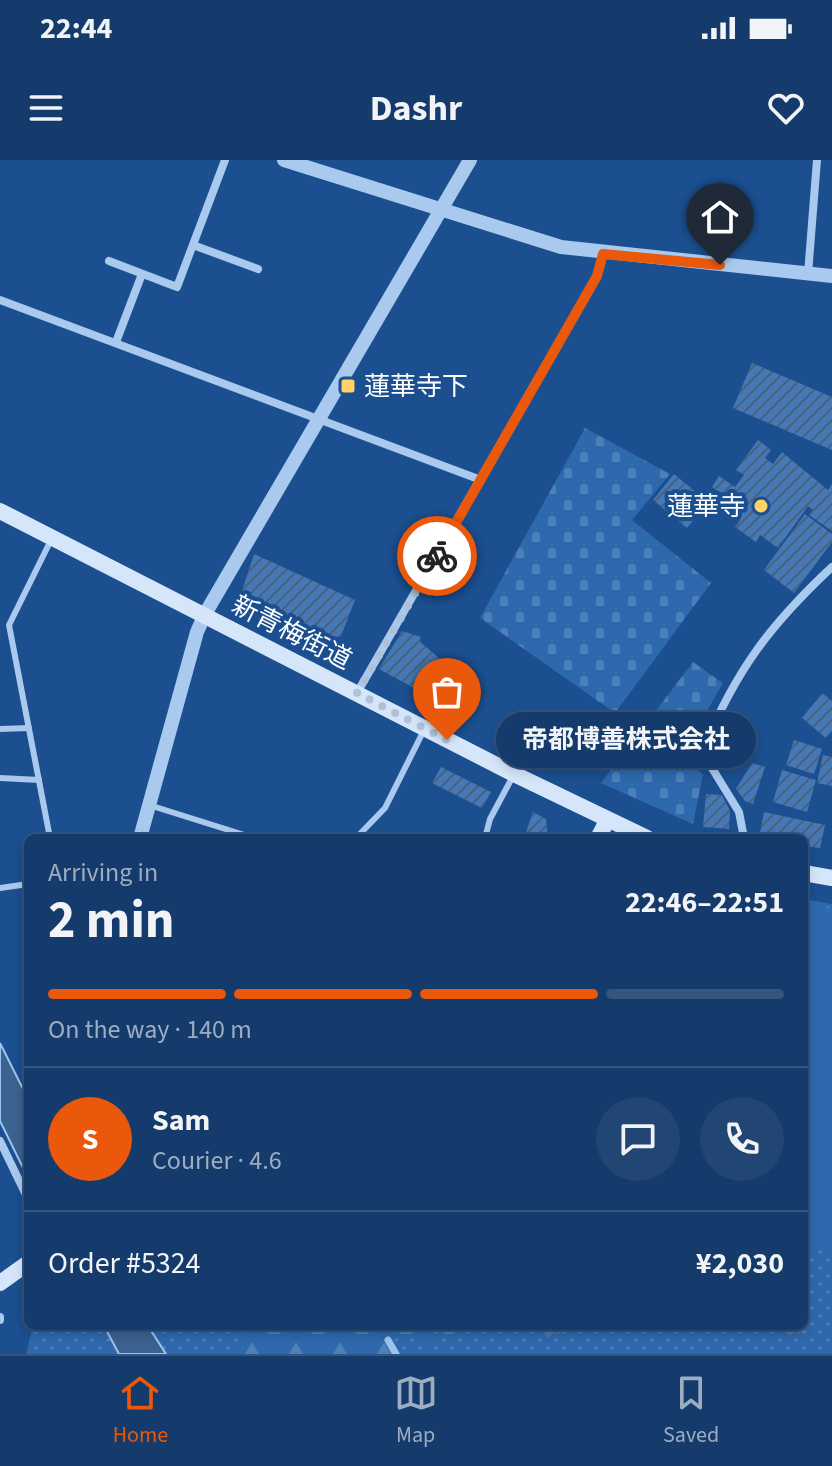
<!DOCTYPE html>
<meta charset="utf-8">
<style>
:root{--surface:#143b6b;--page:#214673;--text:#f1f3f6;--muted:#9dadc1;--line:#33557e;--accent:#ea580c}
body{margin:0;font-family:"Source Sans 3","Noto Sans JP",sans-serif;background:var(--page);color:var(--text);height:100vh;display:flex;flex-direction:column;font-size:30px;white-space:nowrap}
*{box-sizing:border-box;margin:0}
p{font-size:26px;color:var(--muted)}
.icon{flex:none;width:44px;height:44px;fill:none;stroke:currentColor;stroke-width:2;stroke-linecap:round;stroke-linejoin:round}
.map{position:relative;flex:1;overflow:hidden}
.side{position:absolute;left:24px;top:674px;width:784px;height:496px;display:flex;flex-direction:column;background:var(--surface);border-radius:12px;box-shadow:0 4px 12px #0003,0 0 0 2px var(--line)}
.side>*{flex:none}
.pin{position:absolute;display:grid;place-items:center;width:68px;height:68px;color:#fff;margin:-82px -34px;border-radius:50% 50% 50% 0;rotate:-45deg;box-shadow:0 0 8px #0007}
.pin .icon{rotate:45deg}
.courier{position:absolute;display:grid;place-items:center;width:80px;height:80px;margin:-40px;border:6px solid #ea580c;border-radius:50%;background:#fff;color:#222;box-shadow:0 2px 10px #0007}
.bubble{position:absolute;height:56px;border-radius:28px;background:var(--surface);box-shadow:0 4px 12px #0003,0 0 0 2px var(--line);font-size:26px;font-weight:700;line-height:56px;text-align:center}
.headline em{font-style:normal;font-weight:700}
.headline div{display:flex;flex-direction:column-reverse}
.headline{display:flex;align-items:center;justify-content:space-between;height:136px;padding:0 24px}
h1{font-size:52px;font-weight:700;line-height:60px}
.bar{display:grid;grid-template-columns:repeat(4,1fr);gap:12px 8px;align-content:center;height:96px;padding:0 24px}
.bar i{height:10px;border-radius:6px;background:var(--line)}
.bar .current{background:var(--accent)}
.bar p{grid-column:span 4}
.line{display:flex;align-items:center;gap:20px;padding:0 24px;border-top:2px solid var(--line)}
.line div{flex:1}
.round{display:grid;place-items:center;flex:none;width:84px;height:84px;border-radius:42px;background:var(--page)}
.status{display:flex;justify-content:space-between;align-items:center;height:56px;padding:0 40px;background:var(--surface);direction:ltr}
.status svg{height:22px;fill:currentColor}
header{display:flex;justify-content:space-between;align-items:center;height:104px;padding:0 24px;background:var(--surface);font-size:36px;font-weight:700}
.tabs{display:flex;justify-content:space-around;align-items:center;height:112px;border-top:2px solid var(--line);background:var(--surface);font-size:22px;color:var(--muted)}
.tabs a{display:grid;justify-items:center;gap:4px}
.tabs .current{color:var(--accent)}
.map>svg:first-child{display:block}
</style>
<div class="status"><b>22:44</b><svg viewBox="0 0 49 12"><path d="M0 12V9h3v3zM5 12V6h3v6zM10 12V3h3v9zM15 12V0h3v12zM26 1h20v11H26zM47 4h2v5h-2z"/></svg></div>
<header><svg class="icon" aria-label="menu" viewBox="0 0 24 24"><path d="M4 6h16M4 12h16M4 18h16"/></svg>Dashr<svg class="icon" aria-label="heart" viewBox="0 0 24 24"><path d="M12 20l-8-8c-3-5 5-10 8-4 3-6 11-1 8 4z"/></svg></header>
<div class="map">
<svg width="832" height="1194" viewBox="0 0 832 1194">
<defs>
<pattern id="grass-dots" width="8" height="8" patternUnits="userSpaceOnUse" patternTransform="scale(2)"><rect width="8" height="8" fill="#2e69ad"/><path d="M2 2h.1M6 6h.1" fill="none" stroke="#4d80b9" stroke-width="1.8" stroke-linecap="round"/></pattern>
<pattern id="forest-firs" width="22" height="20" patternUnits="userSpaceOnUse" patternTransform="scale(2)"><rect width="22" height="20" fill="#2e69ad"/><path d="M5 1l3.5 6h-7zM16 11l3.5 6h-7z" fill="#4d80b9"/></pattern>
<pattern id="cemetery-stones" width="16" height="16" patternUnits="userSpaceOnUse" patternTransform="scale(2)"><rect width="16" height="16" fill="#2e69ad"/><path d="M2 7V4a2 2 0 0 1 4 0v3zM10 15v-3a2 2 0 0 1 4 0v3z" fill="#4d80b9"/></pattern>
<pattern id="building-hatch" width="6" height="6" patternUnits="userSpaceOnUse" patternTransform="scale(2)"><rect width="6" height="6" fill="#4478b7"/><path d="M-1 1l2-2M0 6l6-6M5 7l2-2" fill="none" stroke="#486282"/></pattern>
</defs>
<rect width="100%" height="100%" fill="#1b4f8f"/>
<!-- grass -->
<polygon fill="url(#grass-dots)" points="804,739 832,744 832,1194 26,1194 33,1166 804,1166"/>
<!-- forest -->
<polygon fill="url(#forest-firs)" points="243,1166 420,1166 425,1178 457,1166 473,1166 426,1183 411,1178 386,1178 394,1194 242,1194"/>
<!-- cemetery -->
<g fill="url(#cemetery-stones)">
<polygon points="585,268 670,314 632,360 711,423 615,553 480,458"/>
<polygon points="693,502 723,523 680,598 703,614 693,664 601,623"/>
</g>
<!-- garden -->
<polygon fill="#2e69ad" points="804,744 832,749 832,1086 804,1089"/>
<!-- water -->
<g fill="#3c6290" stroke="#9cc4f0" stroke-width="2">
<polygon points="0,883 28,939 28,1018 0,961"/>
<polygon points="104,1166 148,1166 166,1194 119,1194"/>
</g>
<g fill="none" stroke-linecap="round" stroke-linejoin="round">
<!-- stream -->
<polyline stroke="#9cc4f0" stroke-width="7" points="388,1180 396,1194"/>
</g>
<!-- building -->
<g fill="url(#building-hatch)">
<polygon points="752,203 832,237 832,290 733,248"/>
<polygon points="758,280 771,290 765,298 773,304 782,292 828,330 832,324 832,371 809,355 813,350 808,346 778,388 760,375 756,382 735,367 740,360 721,346 727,338 712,327 719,316 735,327 744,315 736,310"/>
<polygon points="674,314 708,342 687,368 653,340"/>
<polygon points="805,354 832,374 832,382 794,433 764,410"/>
<polygon points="254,394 355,440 341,476 318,482 238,443"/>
<polygon points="402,471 421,477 420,482 444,502 425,534 379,509"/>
<polygon points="822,533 832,541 832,571 826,578 802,558"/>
<polygon points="727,554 746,566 735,594 714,586"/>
<polygon points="794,580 822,589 814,614 786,605"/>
<polygon points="823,595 832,597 832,626 817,623"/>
<polygon points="752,603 765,607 753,644 745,641 736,629"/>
<polygon points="441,607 491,632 482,648 432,623"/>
<polygon points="782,610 816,620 807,652 773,642"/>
<polygon points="706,634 722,635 730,651 729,669 703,667"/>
<polygon points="533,652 546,659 548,678 524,678"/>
<polygon points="764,652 825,665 820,688 804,686 804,678 759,678"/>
<polygon points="542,1166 580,1166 546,1178"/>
<polygon points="786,1166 803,1166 805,1171 789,1176"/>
</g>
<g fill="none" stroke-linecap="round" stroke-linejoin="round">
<!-- service -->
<g stroke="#a9c9ee" stroke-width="6">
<polyline points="0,569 29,568"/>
<polyline points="0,618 39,620"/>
<polyline points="149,645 254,678"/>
<polyline points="50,678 9,465 51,380"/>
<polyline points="356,678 385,648 424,570"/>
<polyline points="485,678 490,659 513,616"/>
<polyline points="0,728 28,724"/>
</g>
<!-- minor -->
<g stroke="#a9c9ee" stroke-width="8">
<polyline points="193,85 258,109"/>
<polyline points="109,101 177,127 225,0"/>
<polyline points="808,114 817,0"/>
<polyline points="0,140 481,320"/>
<polyline points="116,182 142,114"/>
<polyline points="357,533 597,116 603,94"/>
<path d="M744 678 739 652 707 600 704 587C737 509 770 465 832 407"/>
<polyline points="0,981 28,1039"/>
<polyline points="0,1157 0,1160"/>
</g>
<!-- tertiary -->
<g stroke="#a9c9ee" stroke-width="14">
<polyline points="284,0 561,87 832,116"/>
<polyline points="140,678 197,472 205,454 470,0"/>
</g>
<!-- secondary -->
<g stroke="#d6e6fa" stroke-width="16">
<polyline points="0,351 514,614 647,678"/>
<polyline points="598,678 607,661"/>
<polyline points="804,713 832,718"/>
<polyline points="0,1123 28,1103"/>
</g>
</g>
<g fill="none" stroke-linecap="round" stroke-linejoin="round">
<!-- done -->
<polyline stroke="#afc1d8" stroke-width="8" stroke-dasharray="0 14.4" points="437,396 357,533 447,580"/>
<!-- route -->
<polyline stroke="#ea580c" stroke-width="10" points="437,396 597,116 603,94 720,105"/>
</g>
<!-- markers -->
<g fill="#ffd166" stroke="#1b4f8f" stroke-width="3">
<rect x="340" y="218" width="16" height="16" rx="4"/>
<circle cx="761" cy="346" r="8"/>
</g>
<g text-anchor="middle" stroke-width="8" stroke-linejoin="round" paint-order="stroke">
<!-- poi labels -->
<g font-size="26" fill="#fff" stroke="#1b4f8f" text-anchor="start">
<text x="364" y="235">蓮華寺下</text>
<text x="745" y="355" text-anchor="end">蓮華寺</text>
</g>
<!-- street labels -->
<g font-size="26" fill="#fff" stroke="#1b4f8f">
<text transform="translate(292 472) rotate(27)" y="9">新青梅街道</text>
</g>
</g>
</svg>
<div class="pin" style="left:447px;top:580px;background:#ea580c"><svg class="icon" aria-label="bag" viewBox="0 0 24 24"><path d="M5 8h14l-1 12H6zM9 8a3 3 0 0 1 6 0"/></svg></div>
<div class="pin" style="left:720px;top:105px;background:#1f2937"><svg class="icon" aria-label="home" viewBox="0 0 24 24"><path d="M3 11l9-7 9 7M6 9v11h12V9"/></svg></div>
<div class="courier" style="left:437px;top:396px"><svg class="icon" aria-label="bike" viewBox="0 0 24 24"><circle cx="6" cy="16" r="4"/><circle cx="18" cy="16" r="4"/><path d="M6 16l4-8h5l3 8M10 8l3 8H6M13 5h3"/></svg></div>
<div class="bubble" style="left:496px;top:552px;width:260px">帝都博善株式会社</div>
<section class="side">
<div class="headline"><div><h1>2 min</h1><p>Arriving in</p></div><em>22:46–22:51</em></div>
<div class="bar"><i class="current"></i><i class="current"></i><i class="current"></i><i></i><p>On the way · 140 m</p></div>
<div class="line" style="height:144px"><b class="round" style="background:var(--accent);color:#fff">S</b><div><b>Sam</b><p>Courier · 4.6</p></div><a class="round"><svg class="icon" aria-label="chat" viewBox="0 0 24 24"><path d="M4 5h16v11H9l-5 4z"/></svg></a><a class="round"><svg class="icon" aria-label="phone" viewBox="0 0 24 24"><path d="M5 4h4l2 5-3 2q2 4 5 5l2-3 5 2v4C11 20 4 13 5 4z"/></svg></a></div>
<div class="line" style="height:104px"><div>Order #5324</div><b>¥2,030</b></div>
</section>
</div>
<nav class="tabs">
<a class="current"><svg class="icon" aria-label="home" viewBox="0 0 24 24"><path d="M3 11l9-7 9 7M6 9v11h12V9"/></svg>Home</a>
<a><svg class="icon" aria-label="map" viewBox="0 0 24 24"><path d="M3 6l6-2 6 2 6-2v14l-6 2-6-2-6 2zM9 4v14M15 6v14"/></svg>Map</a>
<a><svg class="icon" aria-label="saved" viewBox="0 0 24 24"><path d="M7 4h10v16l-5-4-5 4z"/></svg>Saved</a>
</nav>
